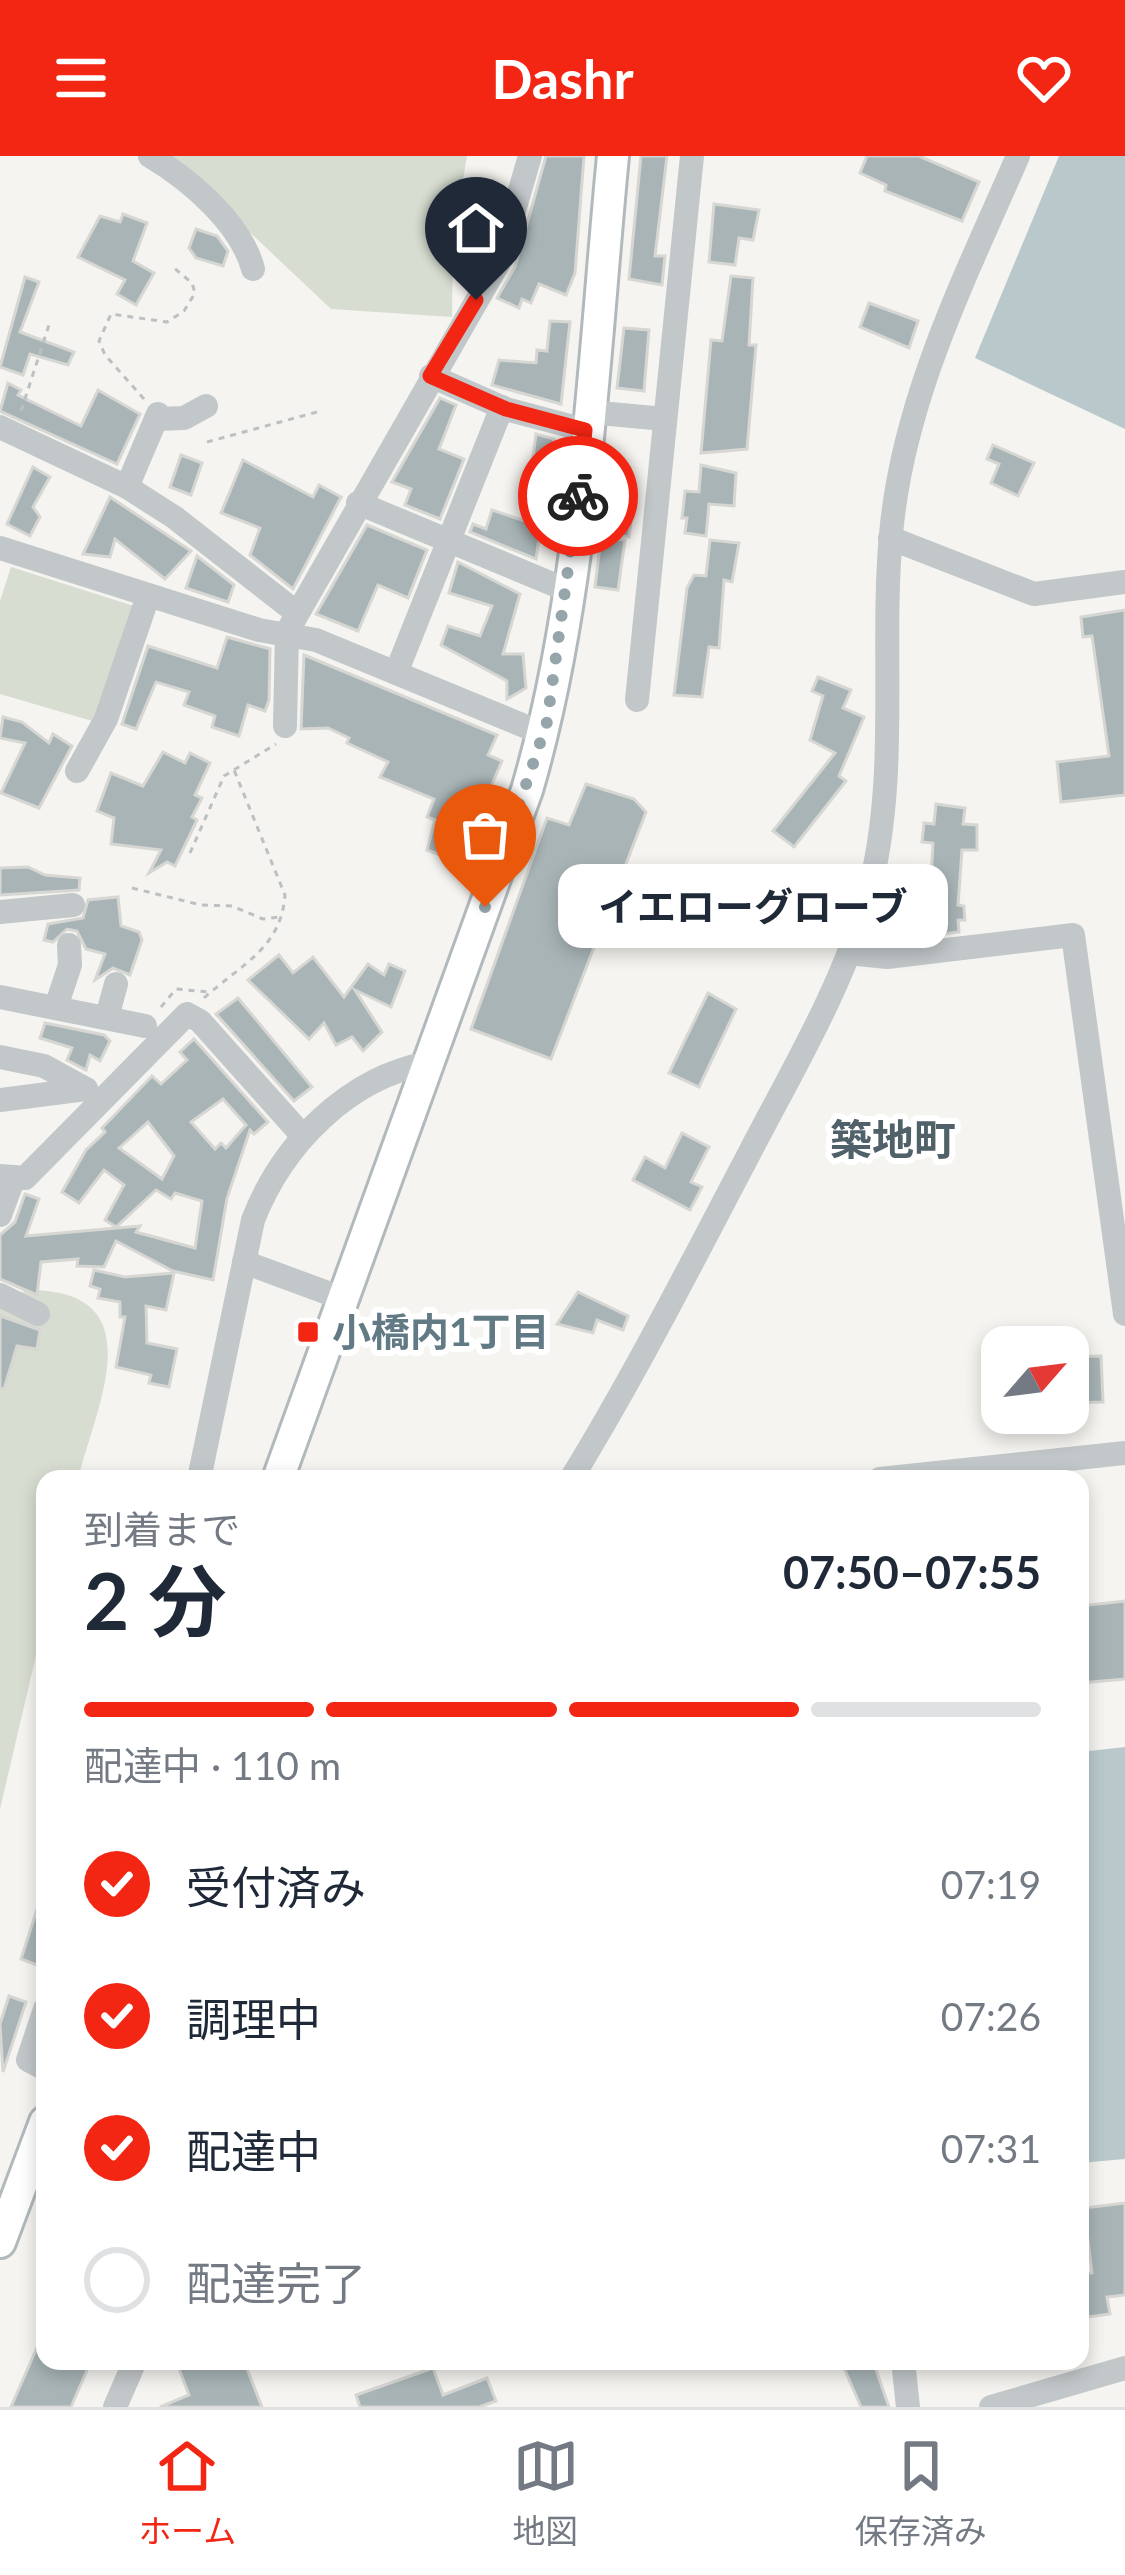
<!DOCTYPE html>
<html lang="ja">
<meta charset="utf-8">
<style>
:root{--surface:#fff;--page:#f2f2f3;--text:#1f2937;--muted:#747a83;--line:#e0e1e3;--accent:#f32513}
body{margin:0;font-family:Lato,"Noto Sans JP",sans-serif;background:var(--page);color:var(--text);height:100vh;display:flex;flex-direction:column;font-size:45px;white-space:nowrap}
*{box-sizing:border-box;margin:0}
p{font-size:39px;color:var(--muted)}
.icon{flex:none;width:66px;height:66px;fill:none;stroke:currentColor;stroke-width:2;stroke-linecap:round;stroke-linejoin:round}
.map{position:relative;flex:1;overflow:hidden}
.panel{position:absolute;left:36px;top:1314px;width:1053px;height:900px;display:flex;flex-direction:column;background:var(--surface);border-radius:24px;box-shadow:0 6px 18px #0003}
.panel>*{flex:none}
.needle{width:78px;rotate:62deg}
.fabs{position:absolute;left:981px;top:1170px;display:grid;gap:24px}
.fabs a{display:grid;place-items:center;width:108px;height:108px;border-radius:24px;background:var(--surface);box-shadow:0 6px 18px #0003;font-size:60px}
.pin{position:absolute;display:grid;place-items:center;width:102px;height:102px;color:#fff;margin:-123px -51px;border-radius:50% 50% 50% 0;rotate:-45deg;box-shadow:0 0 12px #0007}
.pin .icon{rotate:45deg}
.courier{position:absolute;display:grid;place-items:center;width:120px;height:120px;margin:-60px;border:9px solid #f32513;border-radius:50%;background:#fff;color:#222;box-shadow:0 3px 15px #0007}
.bubble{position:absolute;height:84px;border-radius:24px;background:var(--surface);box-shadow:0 6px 18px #0003;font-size:39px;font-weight:700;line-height:84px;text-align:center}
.summary em{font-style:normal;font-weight:700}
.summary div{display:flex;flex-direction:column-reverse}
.summary{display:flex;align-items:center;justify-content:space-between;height:204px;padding:0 48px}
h1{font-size:78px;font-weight:700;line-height:90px}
.bar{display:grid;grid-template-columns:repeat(4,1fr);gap:18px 12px;align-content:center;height:144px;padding:0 48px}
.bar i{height:15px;border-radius:9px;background:var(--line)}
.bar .on{background:var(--accent)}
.bar p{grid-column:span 4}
ol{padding:0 48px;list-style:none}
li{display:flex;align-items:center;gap:36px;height:132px}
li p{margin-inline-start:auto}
li .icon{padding:12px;border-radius:50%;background:var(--accent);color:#fff;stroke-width:4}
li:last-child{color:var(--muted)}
li i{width:66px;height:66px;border:6px solid var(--line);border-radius:50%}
header{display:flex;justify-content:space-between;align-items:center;height:156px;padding:0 48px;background:var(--accent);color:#fff;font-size:54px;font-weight:700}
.tabs{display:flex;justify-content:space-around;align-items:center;height:168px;border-top:3px solid var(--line);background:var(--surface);font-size:33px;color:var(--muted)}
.tabs a{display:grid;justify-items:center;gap:6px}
.tabs .on{color:var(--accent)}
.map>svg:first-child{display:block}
</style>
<header><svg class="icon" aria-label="menu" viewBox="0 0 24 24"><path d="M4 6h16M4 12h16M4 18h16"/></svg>Dashr<svg class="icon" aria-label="heart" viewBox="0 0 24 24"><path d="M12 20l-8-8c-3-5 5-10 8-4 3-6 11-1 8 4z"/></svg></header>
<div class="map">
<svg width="1125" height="2251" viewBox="0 0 1125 2251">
<rect width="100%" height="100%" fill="#f5f4f0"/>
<!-- green -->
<g fill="#d7ddd1">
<polygon points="169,0 467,0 453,81 452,161 331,153"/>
<polygon points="11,411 137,451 99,567 0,538 0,445"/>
<path d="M28 1134C155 1134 97 1248 78 1323H45V1461L0 1653V1146Z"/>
</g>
<!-- water -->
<g fill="#b9c9cb">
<polygon points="1059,0 1125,0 1125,273 975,202"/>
<polygon points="1125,1591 1125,2003 1080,2007 1080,1596"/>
</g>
<!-- building -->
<g fill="#a8b4b6" stroke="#d6d6d3" stroke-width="3" fill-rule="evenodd">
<polygon points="546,0 584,0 575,117 566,139 539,128 531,147 522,143 519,152 497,142 515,111"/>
<polygon points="641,0 667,0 655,100 665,100 662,129 629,123"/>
<polygon points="867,0 919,0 979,26 962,65 885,35 886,29 860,17"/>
<polygon points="714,48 759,54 753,84 739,82 735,109 709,106"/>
<polygon points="123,58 147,67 133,105 154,117 136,149 117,138 125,124 78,101 100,60 120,66"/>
<polygon points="196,73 217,80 228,95 223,110 196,102 189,92"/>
<polygon points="731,120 753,122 749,189 756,189 747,293 701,297 711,184 722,185"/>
<polygon points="25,121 39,126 20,176 74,196 68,209 30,198 23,219 0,211"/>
<polygon points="869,147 918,165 909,192 860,171"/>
<polygon points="550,165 570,166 561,248 492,229 499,204 536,207 537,194 547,195"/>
<polygon points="624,172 649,174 644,235 617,232"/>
<polygon points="8,227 21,234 18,239 81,270 98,234 140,258 117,308 0,255"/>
<polygon points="440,242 456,249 439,293 464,303 440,363 405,349 411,333 392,326"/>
<polygon points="536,278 554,283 536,403 470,376 473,368 486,373 492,354 525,365"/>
<polygon points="993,289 1034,307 1018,340 991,327 999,308 987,303"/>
<polygon points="181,299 202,307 191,339 170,331"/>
<polygon points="243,304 313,341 319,329 341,341 293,433 250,399 260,372 221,357"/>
<polygon points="701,309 736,317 734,350 709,348 706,380 685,377 687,362 682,362 685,335 699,336"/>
<polygon points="33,311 50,321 33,351 40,361 30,380 7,368"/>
<polygon points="608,331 635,334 629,381 614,379 618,353 605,352"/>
<polygon points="110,341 191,395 165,423 115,383 110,401 83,398"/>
<polygon points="367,369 427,394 408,442 378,429 358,475 316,458"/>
<polygon points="601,381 625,384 618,434 595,431"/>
<polygon points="710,384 739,387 732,426 724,424 719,492 709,491 702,541 674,539 687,432 694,419 706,420"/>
<polygon points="197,400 234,429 228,446 186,432"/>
<polygon points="458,406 520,438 503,498 523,498 526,532 507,543 507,525 441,489 448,470 480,480 492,450 449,437"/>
<polygon points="1125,454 1125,639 1061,646 1057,606 1109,600 1092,480 1083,481 1081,461"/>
<polygon points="227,481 270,493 269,544 265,555 248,549 239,580 212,571 215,560 184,549 189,536 156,526 136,573 122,568 148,490 217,512"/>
<polygon points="304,499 497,579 488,599 502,605 483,649 474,646 456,705 427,694 435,664 427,661 434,643 380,621 388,606 347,587 349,582 328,572 301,573"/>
<polygon points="818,521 851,534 843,552 864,561 839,620 846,625 794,691 773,675 835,597 810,584 823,540 812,535"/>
<polygon points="3,561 22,566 49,587 53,578 72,590 39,652 1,637 25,587 0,582"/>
<polygon points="163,596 185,607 190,597 210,607 195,639 202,642 192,661 197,664 175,710 167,706 149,717 161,694 111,688 114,662 97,655 111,617 143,630"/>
<polygon points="586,628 634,643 646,656 551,903 471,873 547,662 569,669"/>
<polygon points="936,648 965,652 963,668 977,669 977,694 962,694 958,749 964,750 965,764 958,764 959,776 915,781 914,757 929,757 933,687 922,686 924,667 934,668"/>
<polygon points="28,711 45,719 80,722 79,734 0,739 0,712"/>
<polygon points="118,741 121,770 139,776 142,784 130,819 113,812 95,824 105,798 86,793 77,775 67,773 53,786 44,784 48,768 83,762 88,744"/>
<polygon points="279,799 293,817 313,801 344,841 368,808 384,819 389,808 405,815 391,851 355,834 382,876 363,895 352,881 336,889 324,867 309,883 248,824"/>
<polygon points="708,837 736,853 699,931 669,917"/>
<polygon points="238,842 312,931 294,945 216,858"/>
<polygon points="45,867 104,879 110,885 100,905 90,899 86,914 67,904 72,892 40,882"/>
<path d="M194 883 268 966 254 978 250 974 227 1042 213 1124 173 1115 116 1085 104 1111 77 1110 78 1103 41 1106 37 1139 0 1123V1079L15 1066 25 1038 39 1043 26 1080 140 1070 136 1076 195 1092 202 1045 175 1037 171 1043 156 1034 116 1071 105 1064 124 1029 104 1014 79 1047 62 1036 86 994 105 976 102 972 152 920 161 928 187 904 180 896ZM223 943 246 969 226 992 221 987 215 993 191 966ZM148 966 174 1000 162 1023 119 992Z"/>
<polygon points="682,977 709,991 691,1026 702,1031 690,1054 633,1024 645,1001 665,1012"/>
<polygon points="94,1114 125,1121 174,1117 166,1154 146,1150 147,1187 177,1193 169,1231 149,1227 151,1219 116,1211 125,1161 120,1161 120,1146 98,1142 100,1133 90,1130"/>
<polygon points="578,1136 628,1160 623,1174 597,1164 593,1177 557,1168"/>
<polygon points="0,1160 40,1174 37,1193 17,1190 4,1233 0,1232"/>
<polygon points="1101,1200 1103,1246 1068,1247 1068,1201"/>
<polygon points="1125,1445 1125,1523 1080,1527 1080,1450"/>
<polygon points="42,1738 45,1785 37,1809 21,1803"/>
<polygon points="9,1840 26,1846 3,1916 0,1868"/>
<polygon points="1125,2047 1125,2139 1107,2141 1110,2158 1080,2162 1080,2118 1092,2117 1084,2052"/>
<polygon points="45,2173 45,2205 91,2205 71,2251 11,2251"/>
<polygon points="176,2205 244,2205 262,2251 160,2251 189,2239"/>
<polygon points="841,2205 873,2205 889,2251 861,2251"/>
<polygon points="433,2212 443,2239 487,2222 496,2245 479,2251 360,2251 356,2239"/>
</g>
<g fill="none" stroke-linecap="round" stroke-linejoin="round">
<!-- major casing -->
<g stroke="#b2b9bc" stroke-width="36">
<g id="major">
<path d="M278 1323 527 634C585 437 593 205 613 0"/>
<polyline points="0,2086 45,1966"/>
</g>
</g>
<!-- path -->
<g stroke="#bdc0c2" stroke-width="3" stroke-dasharray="6 6" stroke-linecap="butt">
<polyline points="144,243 105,199 99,185 111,158 167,166 184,155 195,137 192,127 173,111"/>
<polyline points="21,255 50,166"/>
<polyline points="207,286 317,256"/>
<polyline points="190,697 224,620 276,588"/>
<polyline points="132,732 201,749 232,750 263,763 280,761"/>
<path d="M204 842C240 809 281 793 285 739L234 614"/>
<polyline points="161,851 176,833 209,836"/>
</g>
<!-- minor -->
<g stroke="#c2c7c9" stroke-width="24">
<path d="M150 0C190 24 241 67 253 113"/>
<polyline points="431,220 506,253 585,274"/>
<polyline points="588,256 665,263"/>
<polyline points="156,263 184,262 206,250"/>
<polyline points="0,271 127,331 174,361 297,457"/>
<polyline points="127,331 158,258"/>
<polyline points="358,347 567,434"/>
<polyline points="890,382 1034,438 1125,426"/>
<polyline points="0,392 259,474 316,484 544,578"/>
<polyline points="396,517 502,251"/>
<polyline points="637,544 692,0"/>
<polyline points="285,570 287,476 499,106 530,0"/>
<polyline points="77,615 106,563 148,440"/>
<polyline points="0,756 73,749"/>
<polyline points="849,797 887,801 1073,779 1125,1158"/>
<polyline points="0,841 145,870"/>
<polyline points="56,851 70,809 69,789"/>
<polyline points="107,861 116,828"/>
<polyline points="0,901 44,910 86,933"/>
<polyline points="0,944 86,933"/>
<polyline points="0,1020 25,1022 187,858 200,865 301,978"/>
<polyline points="0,1059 14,1021"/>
<polyline points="244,1106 344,1143"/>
<polyline points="0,1139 38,1158"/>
<path d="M199 1323 253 1064C282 989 348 921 429 907"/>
<path d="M571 1323C636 1217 692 1106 750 996 793 913 843 830 868 740 900 620 880 499 891 378 903 243 965 122 1018 0"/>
<polyline points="880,1323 1125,1297"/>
<polyline points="45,1853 28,1904 45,1913"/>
<polyline points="903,2205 908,2251"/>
<polyline points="115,2251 135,2205"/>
<polyline points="991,2251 1125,2212"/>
</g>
<!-- major -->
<use href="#major" stroke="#fff" stroke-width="30"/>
</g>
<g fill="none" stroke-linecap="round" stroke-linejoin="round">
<!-- done -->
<polyline stroke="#95a5aa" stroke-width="12" stroke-dasharray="0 21.6" points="485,751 547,566 578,340"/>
<!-- route -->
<polyline stroke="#f32513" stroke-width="15" points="476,144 430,220 506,253 585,274 578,340"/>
</g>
<!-- markers -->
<rect fill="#f32513" stroke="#fff" stroke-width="4.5" x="296" y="1164" width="24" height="24" rx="6"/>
<g text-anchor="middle" stroke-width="12" stroke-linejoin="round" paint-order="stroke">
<!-- poi labels -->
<g font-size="39" font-weight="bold" fill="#617a84" stroke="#fff" text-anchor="start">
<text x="332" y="1190">小橋内1丁目</text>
</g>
<!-- neighbourhood labels -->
<g font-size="42" font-weight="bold" fill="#506169" stroke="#fff">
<text x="893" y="999">築地町</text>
</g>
</g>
</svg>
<div class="fabs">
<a><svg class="needle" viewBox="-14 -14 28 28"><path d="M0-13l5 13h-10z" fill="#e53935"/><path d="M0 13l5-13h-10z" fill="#747a83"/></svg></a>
</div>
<div class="pin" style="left:485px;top:751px;background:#ea580c"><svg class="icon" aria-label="bag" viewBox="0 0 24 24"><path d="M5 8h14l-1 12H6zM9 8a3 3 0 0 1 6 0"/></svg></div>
<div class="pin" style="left:476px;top:144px;background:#1f2937"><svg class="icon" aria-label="home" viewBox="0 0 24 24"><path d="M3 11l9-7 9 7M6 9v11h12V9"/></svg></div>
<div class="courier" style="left:578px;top:340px"><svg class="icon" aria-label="bike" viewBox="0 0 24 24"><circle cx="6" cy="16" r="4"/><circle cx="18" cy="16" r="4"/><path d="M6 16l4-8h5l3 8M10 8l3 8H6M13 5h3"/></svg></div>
<div class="bubble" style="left:558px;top:708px;width:390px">イエローグローブ</div>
<section class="panel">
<div class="summary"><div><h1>2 分</h1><p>到着まで</p></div><em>07:50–07:55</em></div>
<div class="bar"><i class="on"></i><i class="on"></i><i class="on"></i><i></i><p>配達中 · 110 m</p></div>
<ol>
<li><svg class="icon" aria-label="check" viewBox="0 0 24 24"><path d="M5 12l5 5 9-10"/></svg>受付済み<p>07:19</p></li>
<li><svg class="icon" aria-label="check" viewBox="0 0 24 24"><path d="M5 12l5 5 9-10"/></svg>調理中<p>07:26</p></li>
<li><svg class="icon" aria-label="check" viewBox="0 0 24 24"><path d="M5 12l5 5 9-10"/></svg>配達中<p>07:31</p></li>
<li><i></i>配達完了</li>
</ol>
</section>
</div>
<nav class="tabs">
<a class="on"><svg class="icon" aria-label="home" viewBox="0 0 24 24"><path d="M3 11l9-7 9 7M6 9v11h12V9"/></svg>ホーム</a>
<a><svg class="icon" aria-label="map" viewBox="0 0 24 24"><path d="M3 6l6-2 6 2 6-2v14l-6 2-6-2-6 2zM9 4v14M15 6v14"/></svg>地図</a>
<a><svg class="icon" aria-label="saved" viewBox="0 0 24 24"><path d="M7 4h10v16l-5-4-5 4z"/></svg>保存済み</a>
</nav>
